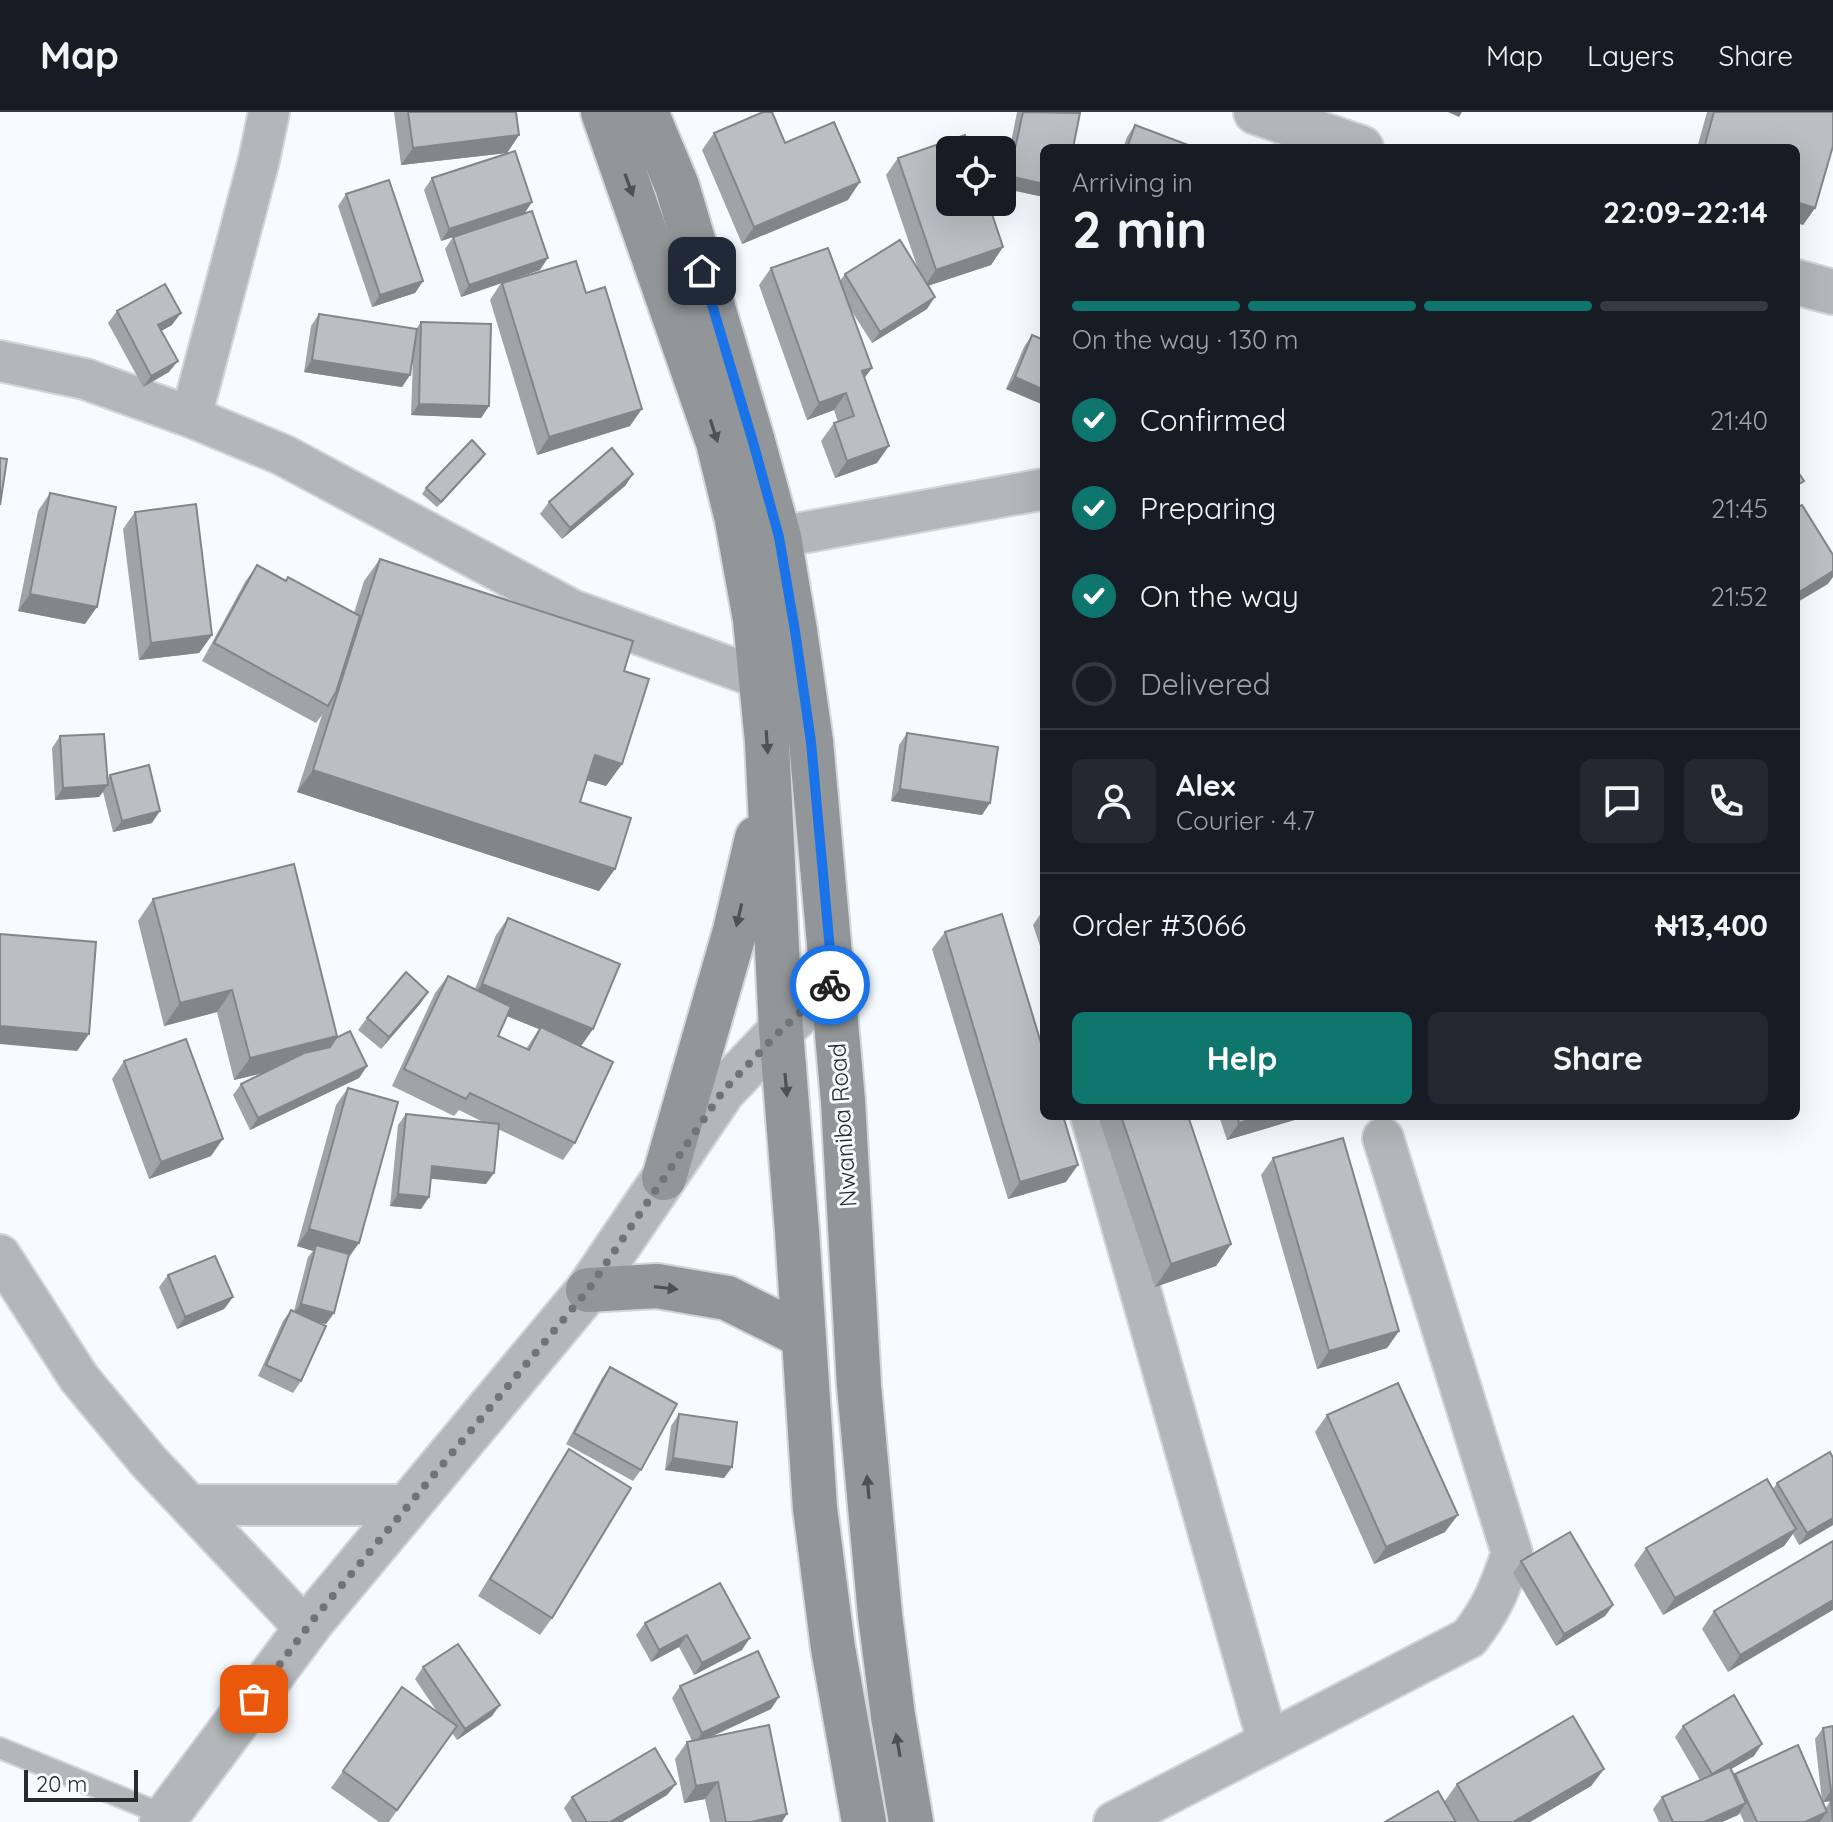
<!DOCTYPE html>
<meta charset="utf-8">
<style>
:root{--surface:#171b24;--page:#242831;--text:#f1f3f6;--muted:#9ea1a6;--line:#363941;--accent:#0f766e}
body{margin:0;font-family:Quicksand,sans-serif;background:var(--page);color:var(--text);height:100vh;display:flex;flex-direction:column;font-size:30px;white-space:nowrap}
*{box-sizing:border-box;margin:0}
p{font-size:26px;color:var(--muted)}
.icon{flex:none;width:44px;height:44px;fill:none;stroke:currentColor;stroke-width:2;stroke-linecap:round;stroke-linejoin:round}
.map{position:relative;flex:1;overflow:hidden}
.drawer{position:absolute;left:1040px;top:32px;width:760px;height:976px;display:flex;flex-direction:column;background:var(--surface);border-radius:12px;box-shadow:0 8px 32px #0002}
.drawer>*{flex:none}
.buttons{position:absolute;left:936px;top:24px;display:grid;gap:16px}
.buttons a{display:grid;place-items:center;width:80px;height:80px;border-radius:12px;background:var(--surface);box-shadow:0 8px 32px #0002;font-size:40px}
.scale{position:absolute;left:24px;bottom:20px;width:114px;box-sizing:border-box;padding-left:8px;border:4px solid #292b2d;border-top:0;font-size:22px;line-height:28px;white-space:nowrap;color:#292b2d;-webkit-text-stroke:6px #f6fbff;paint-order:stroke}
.pin{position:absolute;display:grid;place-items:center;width:68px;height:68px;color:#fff;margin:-34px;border-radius:16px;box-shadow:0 4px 12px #0006}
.courier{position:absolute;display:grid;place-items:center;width:80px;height:80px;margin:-40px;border:6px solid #1a73e8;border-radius:50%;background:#fff;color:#222;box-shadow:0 2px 10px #0007}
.head em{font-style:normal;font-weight:700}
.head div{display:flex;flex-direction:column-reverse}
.head{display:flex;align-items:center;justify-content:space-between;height:136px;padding:0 32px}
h1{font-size:52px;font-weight:700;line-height:60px}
.bar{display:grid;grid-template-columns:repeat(4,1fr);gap:12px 8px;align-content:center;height:96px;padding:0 32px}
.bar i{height:10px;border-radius:6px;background:var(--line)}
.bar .active{background:var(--accent)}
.bar p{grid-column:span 4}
.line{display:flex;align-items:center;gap:20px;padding:0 32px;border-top:2px solid var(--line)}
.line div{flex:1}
.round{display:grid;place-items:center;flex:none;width:84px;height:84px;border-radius:12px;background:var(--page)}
ol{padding:0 32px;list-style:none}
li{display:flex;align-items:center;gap:24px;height:88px}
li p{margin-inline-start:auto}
li .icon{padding:8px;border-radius:50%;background:var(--accent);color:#fff;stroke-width:4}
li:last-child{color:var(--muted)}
li i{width:44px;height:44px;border:4px solid var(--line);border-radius:50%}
.button{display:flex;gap:16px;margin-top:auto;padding:16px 32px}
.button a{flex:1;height:92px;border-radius:12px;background:var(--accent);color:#fff;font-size:32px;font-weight:700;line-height:92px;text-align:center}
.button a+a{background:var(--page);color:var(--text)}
header{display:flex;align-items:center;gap:48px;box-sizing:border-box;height:112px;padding:0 40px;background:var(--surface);border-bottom:2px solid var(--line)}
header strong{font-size:38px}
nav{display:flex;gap:44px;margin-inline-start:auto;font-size:28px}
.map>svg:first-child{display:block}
</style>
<header>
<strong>Map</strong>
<nav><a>Map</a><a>Layers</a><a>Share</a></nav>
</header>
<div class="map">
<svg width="1833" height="1710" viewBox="0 0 1833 1710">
<rect width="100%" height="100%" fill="#f6fbff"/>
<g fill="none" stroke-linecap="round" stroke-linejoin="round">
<!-- service casing -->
<g stroke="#d1d6d9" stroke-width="24">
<polyline id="service" points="0,1636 167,1704"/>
</g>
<!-- minor casing -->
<g stroke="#d1d6d9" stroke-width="44">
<g id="minor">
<polyline points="0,249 85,267 191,305 283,343 572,498 787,576"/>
<polyline points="191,305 259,48 269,0"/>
<polyline points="779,425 1044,377"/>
<polyline points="1091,1004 1268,1630"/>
<polyline points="0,1143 79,1266 148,1349 306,1517"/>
<polyline points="190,1393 409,1393"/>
<path d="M1114 1710 1469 1526C1492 1497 1500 1476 1512 1441L1383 1026"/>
</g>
</g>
<!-- tertiary casing -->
<g stroke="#d1d6d9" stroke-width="48">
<g id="tertiary">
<polyline points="1256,0 1361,36"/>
<polyline points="1796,170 1833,180"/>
<polyline points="162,1710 312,1509 588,1178 723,979 781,918 833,871"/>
</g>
</g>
<!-- secondary casing -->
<g stroke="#d1d6d9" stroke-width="48">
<g id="secondary">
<polyline points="603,0 718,330 737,408 755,507 767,630 781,918 797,1119 815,1396 833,1536 864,1710"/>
<polyline points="646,0 677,74 753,330 779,425 795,519 811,630 843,989 859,1274 880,1503 893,1604 911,1710"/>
<polyline points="664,1066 735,819 757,726"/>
<polyline points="588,1178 657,1174 727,1186 803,1224"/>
</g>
</g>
<!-- service -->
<use href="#service" stroke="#b4b7b9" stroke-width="20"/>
<!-- minor -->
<use href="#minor" stroke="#b4b7b9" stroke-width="40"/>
<!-- tertiary -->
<use href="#tertiary" stroke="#b4b7b9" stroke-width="44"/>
<!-- secondary -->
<use href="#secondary" stroke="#929699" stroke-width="44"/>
</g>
<!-- wall -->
<g fill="#a0a4a9" fill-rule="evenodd">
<polygon points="394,0 516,0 519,23 507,41 401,53"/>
<polygon points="1017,0 1077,0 1044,36 1044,85 1002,76"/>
<polygon points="1707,0 1833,0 1815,96 1803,113 1796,36 1697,36"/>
<polygon points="1135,13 1196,36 1123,36 1127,25"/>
<polygon points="714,21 785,31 848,88 742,132 702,38"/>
<polygon points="898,46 1003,135 991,153 928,174 927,197 872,231 849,195 872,256 864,266 877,351 835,366 821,329 834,311 838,310 834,298 807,308 759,173 771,156 840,169 845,162 918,157 886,63"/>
<polygon points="432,66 532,90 524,102 540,158 511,168 586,181 630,314 537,343 490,188 501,171 461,185 445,137 453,125 511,106 441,129 424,78"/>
<polygon points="346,82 423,169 415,181 372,195 338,94"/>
<polygon points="117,199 172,213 161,219 169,260 143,275 108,211"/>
<polygon points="319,202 416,217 421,210 489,294 481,306 411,303 413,247 410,263 402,275 304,260 311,214"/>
<polygon points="1032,223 1044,228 1044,293 1006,277 1024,235"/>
<polygon points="481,348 437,395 422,382 426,376"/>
<polygon points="633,362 625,374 562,427 540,402 549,390"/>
<polygon points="50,381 85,512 18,499 38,399"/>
<polygon points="135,400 212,523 199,541 139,548 123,417"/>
<polygon points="380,447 624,559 622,652 606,674 587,668 580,690 615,757 599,779 297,680 322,603 316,611 202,549 245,470 257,453 285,469 288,465 354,501 364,469"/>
<polygon points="907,621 982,703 891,689 899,633"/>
<polygon points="60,624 107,667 110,663 152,711 113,720 103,680 99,685 55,688 52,636"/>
<polygon points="153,787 337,924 336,926 367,954 359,966 250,1018 233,983 241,972 263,961 234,968 217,900 164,914 138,809"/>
<polygon points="1044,797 1044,846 1033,813"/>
<path d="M508 806 593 917 581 934 575 1031 563 1048 498 1017 486 1072 431 1066 429 1085 421 1097 390 1094 398 1013 406 1002 483 1010 459 998 454 1004 392 974 435 881 448 864 475 877 496 823ZM507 904 539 917 526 937 498 924Z"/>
<polygon points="945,820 1066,1070 1008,1087 932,837"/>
<polygon points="428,880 420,892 381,937 358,918 367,906"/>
<polygon points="124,949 211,1044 149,1067 112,967"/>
<polygon points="348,976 348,1147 334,1201 326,1212 318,1210 301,1269 293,1281 258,1264 283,1209 291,1198 294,1199 308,1145 313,1139 297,1134 336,993"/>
<polygon points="1098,1004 1188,1004 1231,1132 1216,1154 1155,1175"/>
<polygon points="1219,1004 1308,1004 1227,1028"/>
<polygon points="1273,1046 1399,1219 1387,1236 1317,1257 1261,1063"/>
<polygon points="168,1163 233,1185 224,1197 177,1217 159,1175"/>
<polygon points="610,1255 641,1358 633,1369 566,1332 602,1266"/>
<polygon points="679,1302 732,1355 724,1366 665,1358 671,1314"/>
<polygon points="1327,1303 1445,1420 1374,1452 1315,1320"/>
<polygon points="569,1337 552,1506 540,1523 478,1484 557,1355"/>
<polygon points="1777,1371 1833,1413 1799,1433 1793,1422 1784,1434 1663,1503 1634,1453 1646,1436 1773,1377"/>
<polygon points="1833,1429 1728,1560 1702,1517 1714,1499"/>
<polygon points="1521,1449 1613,1493 1605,1504 1556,1534 1513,1461"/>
<polygon points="645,1511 742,1538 694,1563 679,1535 651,1550 636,1523"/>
<polygon points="423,1555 492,1604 457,1628 452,1621 389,1710 379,1710 331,1676 402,1575 438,1601 415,1567"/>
<polygon points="680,1574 771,1597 709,1626 782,1710 710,1710 705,1687 684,1691 675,1647 687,1630 692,1629 672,1586"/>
<path d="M1683 1614 1754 1644 1731 1657 1734 1663 1735 1662 1822 1689 1815 1627 1823 1616 1833 1614V1710H1744L1740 1701 1738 1703 1722 1710H1659L1653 1697 1662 1685 1700 1668 1675 1625ZM1830 1689 1826 1696 1823 1690Z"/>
<polygon points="1604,1657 1591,1674 1530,1710 1457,1710 1444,1690 1457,1672"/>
<polygon points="676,1672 667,1683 622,1710 572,1710 564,1696 572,1685"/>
</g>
<!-- shaded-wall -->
<g fill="#828689">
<polygon points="1448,0 1462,0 1459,5"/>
<polygon points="519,23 507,41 401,53 413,36"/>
<polygon points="1009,64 1044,72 1044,85 1002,76"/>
<polygon points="860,70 848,88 742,132 754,115"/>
<polygon points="532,90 524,102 441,129 449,117"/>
<polygon points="1796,90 1815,96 1803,113 1796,111"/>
<polygon points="1003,135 991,153 924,175 936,158"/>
<polygon points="548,146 540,158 461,185 469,173"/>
<polygon points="423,169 415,181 372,195 380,183"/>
<polygon points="935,185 927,197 872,231 880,220"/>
<polygon points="181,201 172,213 150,225 158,213"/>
<polygon points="312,248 410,263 402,275 304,260"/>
<polygon points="178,249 169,260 143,275 151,264"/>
<polygon points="872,256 859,273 862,259"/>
<polygon points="1015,265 1044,278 1044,293 1006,277"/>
<polygon points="846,281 834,298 807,308 819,291"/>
<polygon points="419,292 489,294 481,306 411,303"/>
<polygon points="642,297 630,314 537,343 549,325"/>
<polygon points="889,334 877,351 835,366 847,349"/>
<polygon points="485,342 481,348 437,395 441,390"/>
<polygon points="633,362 625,374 562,427 570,416"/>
<polygon points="1833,459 1833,465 1828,472 1796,491 1796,482"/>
<polygon points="30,482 97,495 85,512 18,499"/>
<polygon points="212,523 199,541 139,548 151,531"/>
<polygon points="595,643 622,652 606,674 579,666"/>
<polygon points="313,658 615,757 599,779 297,680"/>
<polygon points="108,673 99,685 55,688 63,676"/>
<polygon points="900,677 990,691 982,703 891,689"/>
<polygon points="160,699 152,711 113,720 122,709"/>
<polygon points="482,872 593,917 581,934 470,889"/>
<polygon points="232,878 217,900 164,914 180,891"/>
<polygon points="428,880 420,892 381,937 389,925"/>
<polygon points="0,914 89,922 77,939 0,932"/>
<polygon points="337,924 322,947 234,968 250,946"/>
<polygon points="367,954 359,966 250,1018 258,1006"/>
<polygon points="1262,1004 1308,1004 1227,1028 1239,1011"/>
<polygon points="223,1027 211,1044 149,1067 161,1050"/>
<polygon points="1078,1053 1066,1070 1008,1087 1020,1070"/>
<polygon points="432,1054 494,1061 486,1072 423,1066"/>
<polygon points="398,1082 429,1085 421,1097 390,1094"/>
<polygon points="309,1117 359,1131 347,1148 316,1133 313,1139 297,1134"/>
<polygon points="1231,1132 1216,1154 1155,1175 1171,1152"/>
<polygon points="233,1185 224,1197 177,1217 185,1205"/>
<polygon points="301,1192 334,1201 326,1212 292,1203"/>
<polygon points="1399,1219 1387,1236 1317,1257 1329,1239"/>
<polygon points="673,1346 732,1355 724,1366 665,1358"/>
<polygon points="1458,1403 1445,1420 1374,1452 1386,1435"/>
<polygon points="1833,1406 1833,1413 1799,1433 1807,1421"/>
<polygon points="1796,1417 1784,1434 1663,1503 1675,1486"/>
<polygon points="1833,1488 1833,1498 1728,1560 1740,1543"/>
<polygon points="1613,1493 1605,1504 1556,1534 1564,1522"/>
<polygon points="687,1523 679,1535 651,1550 659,1538"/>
<polygon points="750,1526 742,1538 694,1563 702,1551"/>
<polygon points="779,1585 771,1597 694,1632 702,1621"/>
<polygon points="500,1593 492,1604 457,1628 465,1617"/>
<polygon points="1762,1632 1754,1644 1703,1673 1712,1662"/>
<polygon points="1604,1657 1591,1674 1530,1710 1513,1710"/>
<polygon points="718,1670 705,1687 684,1691 696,1674"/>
<polygon points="676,1672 667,1683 622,1710 610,1710"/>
<polygon points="1833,1678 1833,1689 1823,1690 1831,1679"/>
<polygon points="1746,1691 1738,1703 1722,1710 1704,1710"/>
<polygon points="1827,1700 1820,1710 1805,1710"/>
<polygon points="787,1702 782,1710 751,1710"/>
</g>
<!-- building -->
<g fill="#babfc4" stroke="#828689" stroke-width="2">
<polygon points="408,0 516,0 519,23 413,36"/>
<polygon points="763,0 772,0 785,31 834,10 860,70 754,115 714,21"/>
<polygon points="1023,0 1080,1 1073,36 1044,36 1044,72 1009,64"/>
<polygon points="1714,0 1833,0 1833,34 1815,96 1796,90 1796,36 1704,36"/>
<polygon points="1135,13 1196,36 1127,36"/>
<polygon points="965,23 970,38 950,38 950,90 988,90 1003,135 936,158 898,46"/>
<polygon points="515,39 532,90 449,117 432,66"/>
<polygon points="389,68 423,169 380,183 346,82"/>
<polygon points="532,99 548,146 469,173 453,125"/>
<polygon points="900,128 935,185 880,220 845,162"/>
<polygon points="828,136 872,256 862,259 889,334 847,349 834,311 854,304 846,281 819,291 771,156"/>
<polygon points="576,149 586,181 605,175 642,297 549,325 502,171"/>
<polygon points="165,172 181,201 158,213 178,249 151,264 117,199"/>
<polygon points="319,202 417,217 410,263 312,248"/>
<polygon points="421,210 491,212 489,294 419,292"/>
<polygon points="1032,223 1044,228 1044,278 1015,265"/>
<polygon points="472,328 485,342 441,390 426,376"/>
<polygon points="612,336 633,362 570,416 549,390"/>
<polygon points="0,346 7,347 0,393"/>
<polygon points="1796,357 1804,369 1796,374"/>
<polygon points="50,381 116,395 97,495 30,482"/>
<polygon points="196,392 212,523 151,531 135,400"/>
<polygon points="1802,393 1833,443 1833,459 1796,482 1796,396"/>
<polygon points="380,447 633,529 624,559 649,567 622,652 595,643 580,690 631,706 615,757 313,658"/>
<polygon points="257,453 286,469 288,465 360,504 336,580 328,594 214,531"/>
<polygon points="907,621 998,635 990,691 900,677"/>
<polygon points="104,622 108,673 63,676 60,624"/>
<polygon points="149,653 160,699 122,709 110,663"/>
<polygon points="294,752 337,924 250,946 232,878 180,891 153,787"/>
<polygon points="1002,802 1044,941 1044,1004 1063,1004 1078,1053 1020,1070 945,820"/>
<polygon points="508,806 620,852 593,917 482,872"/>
<polygon points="0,822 96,830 89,922 0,914"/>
<polygon points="406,860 428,880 389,925 367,906"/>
<polygon points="448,864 511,895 498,924 529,938 541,915 613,950 575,1031 470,981 466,987 404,957"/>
<polygon points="350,919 367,954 258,1006 241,972 304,941 330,935 336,926"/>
<polygon points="186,927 223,1027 161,1050 124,949"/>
<polygon points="348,976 398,990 359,1131 309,1117"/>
<polygon points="406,1002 499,1012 494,1061 432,1054 429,1085 398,1082"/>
<polygon points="1121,1004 1188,1004 1231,1132 1171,1152"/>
<polygon points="1237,1004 1262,1004 1239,1011"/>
<polygon points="1343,1026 1399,1219 1329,1239 1273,1046"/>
<polygon points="316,1133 349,1142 334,1201 301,1192"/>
<polygon points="215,1144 233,1185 185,1205 168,1163"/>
<polygon points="291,1198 326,1214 301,1269 266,1253"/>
<polygon points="610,1255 677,1292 641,1358 574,1321"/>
<polygon points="1398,1271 1458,1403 1386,1435 1327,1303"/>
<polygon points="679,1302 737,1310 732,1355 673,1346"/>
<polygon points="569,1337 631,1376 552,1506 490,1467"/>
<polygon points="1830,1340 1833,1346 1833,1406 1807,1421 1777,1371"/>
<polygon points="1767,1367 1796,1417 1675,1486 1646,1436"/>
<polygon points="1570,1420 1613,1493 1564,1522 1521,1449"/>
<polygon points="1833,1429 1833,1488 1740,1543 1714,1499"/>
<polygon points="720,1471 750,1526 702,1551 687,1523 659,1538 645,1511"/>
<polygon points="458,1532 500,1593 465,1617 423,1555"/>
<polygon points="758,1539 779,1585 702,1621 680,1574"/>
<polygon points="402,1575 457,1614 397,1698 343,1659"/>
<polygon points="1734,1583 1762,1632 1712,1662 1683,1614"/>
<polygon points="1573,1604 1604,1657 1513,1710 1479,1710 1457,1672"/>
<polygon points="769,1613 787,1702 751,1710 726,1710 718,1670 696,1674 687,1630"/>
<polygon points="1833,1614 1833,1678 1831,1679 1823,1616"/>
<polygon points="1798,1633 1827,1700 1805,1710 1757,1710 1735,1662"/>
<polygon points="655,1636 676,1672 610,1710 587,1710 572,1685"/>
<polygon points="1730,1655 1746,1691 1704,1710 1673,1710 1662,1685"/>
<polygon points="1438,1679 1456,1710 1385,1710"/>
<polygon points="1831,1689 1833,1689 1833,1710"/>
</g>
<!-- one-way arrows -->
<defs><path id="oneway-solid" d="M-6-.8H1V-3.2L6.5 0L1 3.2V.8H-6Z" transform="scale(2)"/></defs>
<g fill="#4e5053">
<use href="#oneway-solid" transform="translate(629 73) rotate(70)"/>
<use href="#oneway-solid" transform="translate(714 319) rotate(72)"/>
<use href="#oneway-solid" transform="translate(767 630) rotate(86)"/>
<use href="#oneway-solid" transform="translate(739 803) rotate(103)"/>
<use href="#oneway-solid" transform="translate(786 973) rotate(85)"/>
<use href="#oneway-solid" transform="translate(666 1176) rotate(7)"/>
<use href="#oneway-solid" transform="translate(868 1375) rotate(-95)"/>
<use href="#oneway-solid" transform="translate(898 1633) rotate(-100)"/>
</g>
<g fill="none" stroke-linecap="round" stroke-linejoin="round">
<!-- done -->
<polyline stroke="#717476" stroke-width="8" stroke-dasharray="0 14.4" points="254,1587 312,1509 588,1178 723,979 781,918 830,873"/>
<!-- route -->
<polyline stroke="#1a73e8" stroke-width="10" points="702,159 753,330 779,425 795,519 811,630 833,871 830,873"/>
</g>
<g text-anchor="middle" stroke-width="6" stroke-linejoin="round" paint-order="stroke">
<!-- street labels -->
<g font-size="24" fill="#292b2d" stroke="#f6fbff">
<text transform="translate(843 1013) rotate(-94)" y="8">Nwaniba Road</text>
</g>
</g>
</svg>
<div class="buttons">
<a><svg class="icon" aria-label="locate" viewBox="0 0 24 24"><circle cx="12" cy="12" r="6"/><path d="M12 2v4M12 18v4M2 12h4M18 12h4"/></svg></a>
</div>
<div class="scale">20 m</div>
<div class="pin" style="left:254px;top:1587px;background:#ea580c"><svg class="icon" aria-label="bag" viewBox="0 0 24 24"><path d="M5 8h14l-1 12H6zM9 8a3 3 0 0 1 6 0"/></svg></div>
<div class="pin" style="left:702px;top:159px;background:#1f2937"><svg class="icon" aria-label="home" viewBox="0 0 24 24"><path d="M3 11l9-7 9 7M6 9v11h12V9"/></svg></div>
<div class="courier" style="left:830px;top:873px"><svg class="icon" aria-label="bike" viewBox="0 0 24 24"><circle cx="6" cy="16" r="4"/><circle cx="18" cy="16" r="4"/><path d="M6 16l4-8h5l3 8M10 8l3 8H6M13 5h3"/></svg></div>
<section class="drawer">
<div class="head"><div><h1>2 min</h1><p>Arriving in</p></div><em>22:09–22:14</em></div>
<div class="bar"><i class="active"></i><i class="active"></i><i class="active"></i><i></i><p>On the way · 130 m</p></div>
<ol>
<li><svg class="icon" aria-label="check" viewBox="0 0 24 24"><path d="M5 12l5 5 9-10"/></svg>Confirmed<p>21:40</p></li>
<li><svg class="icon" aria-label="check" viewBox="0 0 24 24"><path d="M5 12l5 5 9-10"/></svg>Preparing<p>21:45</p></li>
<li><svg class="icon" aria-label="check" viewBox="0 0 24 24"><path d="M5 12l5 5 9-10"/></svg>On the way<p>21:52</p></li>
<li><i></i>Delivered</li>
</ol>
<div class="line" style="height:144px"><a class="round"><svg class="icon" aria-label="person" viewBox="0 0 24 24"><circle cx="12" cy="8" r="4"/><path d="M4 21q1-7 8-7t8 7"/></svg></a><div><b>Alex</b><p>Courier · 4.7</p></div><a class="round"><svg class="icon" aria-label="chat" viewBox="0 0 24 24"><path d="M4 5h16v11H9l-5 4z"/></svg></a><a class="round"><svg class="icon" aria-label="phone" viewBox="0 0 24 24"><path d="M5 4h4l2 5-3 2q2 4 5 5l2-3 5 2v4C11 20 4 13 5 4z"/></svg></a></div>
<div class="line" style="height:104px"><div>Order #3066</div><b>₦13,400</b></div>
<div class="button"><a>Help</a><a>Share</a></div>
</section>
</div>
